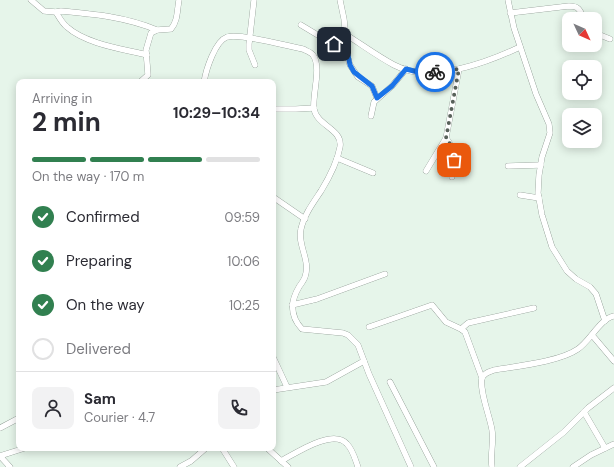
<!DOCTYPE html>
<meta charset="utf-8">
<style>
:root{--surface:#fff;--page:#f2f2f3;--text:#2b2b33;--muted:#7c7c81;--line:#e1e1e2;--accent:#318050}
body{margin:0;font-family:"DM Sans",sans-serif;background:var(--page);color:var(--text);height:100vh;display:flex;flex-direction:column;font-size:15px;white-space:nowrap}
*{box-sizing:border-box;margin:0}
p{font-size:13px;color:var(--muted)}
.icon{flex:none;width:22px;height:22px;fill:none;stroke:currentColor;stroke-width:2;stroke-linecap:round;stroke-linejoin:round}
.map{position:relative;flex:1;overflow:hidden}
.panel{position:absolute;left:16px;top:79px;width:260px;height:372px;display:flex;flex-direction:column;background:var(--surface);border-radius:8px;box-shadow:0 2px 10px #0003}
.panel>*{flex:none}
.needle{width:26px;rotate:134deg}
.tools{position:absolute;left:562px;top:12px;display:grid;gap:8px}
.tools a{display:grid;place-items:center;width:40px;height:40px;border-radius:8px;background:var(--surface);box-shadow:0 2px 10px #0003;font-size:20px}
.pin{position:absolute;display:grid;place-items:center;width:34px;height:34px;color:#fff;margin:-17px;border-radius:8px;box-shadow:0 2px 6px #0006}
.courier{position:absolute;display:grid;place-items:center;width:40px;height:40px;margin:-20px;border:3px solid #1a73e8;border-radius:50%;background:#fff;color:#222;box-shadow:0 1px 5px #0007}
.headline em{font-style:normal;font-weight:700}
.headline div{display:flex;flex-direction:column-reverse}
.headline{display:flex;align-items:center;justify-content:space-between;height:68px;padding:0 16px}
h1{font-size:26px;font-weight:700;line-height:30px}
.bar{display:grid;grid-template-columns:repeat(4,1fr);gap:6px 4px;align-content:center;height:48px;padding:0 16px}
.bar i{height:5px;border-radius:3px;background:var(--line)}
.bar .current{background:var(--accent)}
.bar p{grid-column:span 4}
.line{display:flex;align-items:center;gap:10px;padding:0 16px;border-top:1px solid var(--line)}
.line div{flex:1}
.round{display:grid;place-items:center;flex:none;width:42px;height:42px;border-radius:8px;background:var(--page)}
ol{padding:0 16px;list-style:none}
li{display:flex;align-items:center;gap:12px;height:44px}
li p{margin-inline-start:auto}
li .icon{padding:4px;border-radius:50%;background:var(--accent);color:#fff;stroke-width:4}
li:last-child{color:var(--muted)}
li i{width:22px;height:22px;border:2px solid var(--line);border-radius:50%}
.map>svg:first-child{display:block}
</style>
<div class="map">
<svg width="614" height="467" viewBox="0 0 614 467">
<rect width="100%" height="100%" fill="#e6f5ea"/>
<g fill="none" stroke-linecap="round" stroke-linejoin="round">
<!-- minor casing -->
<g stroke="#7c8980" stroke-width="6">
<g id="minor">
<path d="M31 0 44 11 56 12C59 17 62 23 67 27 86 44 123 49 147 55"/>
<polyline points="254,0 249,44 249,50 255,65"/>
<polyline points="340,0 344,19 348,58 350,65 358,77 372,86 377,98"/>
<polyline points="508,0 514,28 536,94 549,124 550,133 542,157 539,175 538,193 542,215 552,247 567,271 576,279 590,287 596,294 605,321"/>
<path d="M56 12 61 11C94 14 126 17 157 30"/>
<path d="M510 13 569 6C579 6 580 10 584 19"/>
<polyline points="301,25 321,37 347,50"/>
<polyline points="595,33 610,39"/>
<path d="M345 34C361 44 377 56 394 65 430 84 486 63 520 47"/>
<path d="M140 82 148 75 146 50 151 33 157 30 171 29C178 21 177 10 179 0"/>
<path d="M204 82C206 70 215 41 227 37 240 33 287 46 303 49 307 51 311 52 313 55 322 67 312 95 314 109 317 126 343 129 340 147 337 163 329 178 321 191 313 203 304 215 301 229 297 245 311 260 305 277 304 280 301 284 299 287 290 302 290 316 302 329L343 333 348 335 358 345 369 374 411 467"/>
<polyline points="273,109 296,109 314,108"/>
<polyline points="371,116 374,102 392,86 406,69"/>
<path d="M446 138C457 152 454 160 452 177"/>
<polyline points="337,158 373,173"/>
<polyline points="508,166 541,165"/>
<polyline points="426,171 446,138 459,69"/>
<polyline points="520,195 539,198"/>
<polyline points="273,197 305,219"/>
<polyline points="292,305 317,299 385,274"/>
<polyline points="369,327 432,305 446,322 461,329 465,332 482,378"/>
<polyline points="461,329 468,323 534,308"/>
<polyline points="592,335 614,361"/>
<polyline points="273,357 287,387"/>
<polyline points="390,382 434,467"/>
<polyline points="273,390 326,382 364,361"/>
<polyline points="584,412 605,448"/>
<polyline points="0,428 19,418"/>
<polyline points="222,448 234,467"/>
<polyline points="267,448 288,467"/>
<path d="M281 461C296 453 333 428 347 444 353 450 355 459 358 467"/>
<polyline points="10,467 0,456 25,448"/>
<polyline points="180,467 191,461 206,448"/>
<path d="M492 467C490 455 494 442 492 430 490 417 479 390 482 378 484 373 489 372 494 370 517 366 559 362 578 349 590 341 600 319 614 316"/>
<polyline points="520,467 564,432 588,408 614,388"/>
<polyline points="573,467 591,455 614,444"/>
</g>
</g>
<!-- minor -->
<use href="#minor" stroke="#fff" stroke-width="5.5"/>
</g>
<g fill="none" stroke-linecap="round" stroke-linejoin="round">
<!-- done -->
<path stroke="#58615a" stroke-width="4" stroke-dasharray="0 7.2" d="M435 72 459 69 446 138C452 146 454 151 454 160"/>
<!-- route -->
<polyline stroke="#1a73e8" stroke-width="5" points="334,44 347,50 350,65 354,72 372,86 377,98 392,86 406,69 418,72 435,72"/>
</g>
</svg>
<div class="tools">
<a><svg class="needle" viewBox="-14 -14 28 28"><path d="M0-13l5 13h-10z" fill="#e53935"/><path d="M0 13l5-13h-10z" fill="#7c7c81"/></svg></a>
<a><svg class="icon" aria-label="locate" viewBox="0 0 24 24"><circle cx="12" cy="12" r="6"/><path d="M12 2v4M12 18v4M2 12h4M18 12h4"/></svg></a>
<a><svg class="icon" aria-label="layers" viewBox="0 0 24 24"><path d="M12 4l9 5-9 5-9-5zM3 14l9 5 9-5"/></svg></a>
</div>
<div class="pin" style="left:454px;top:160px;background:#ea580c"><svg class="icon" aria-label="bag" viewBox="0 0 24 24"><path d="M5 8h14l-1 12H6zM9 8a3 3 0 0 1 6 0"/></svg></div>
<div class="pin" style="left:334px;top:44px;background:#1f2937"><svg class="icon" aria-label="home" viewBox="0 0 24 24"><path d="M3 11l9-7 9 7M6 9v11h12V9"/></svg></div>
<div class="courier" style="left:435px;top:72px"><svg class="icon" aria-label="bike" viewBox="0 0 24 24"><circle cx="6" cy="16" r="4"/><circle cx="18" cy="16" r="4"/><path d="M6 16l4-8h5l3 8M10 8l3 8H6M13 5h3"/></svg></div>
<section class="panel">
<div class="headline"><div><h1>2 min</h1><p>Arriving in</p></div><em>10:29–10:34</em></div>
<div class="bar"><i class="current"></i><i class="current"></i><i class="current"></i><i></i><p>On the way · 170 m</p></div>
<ol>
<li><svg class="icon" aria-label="check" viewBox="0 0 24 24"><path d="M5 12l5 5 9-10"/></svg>Confirmed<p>09:59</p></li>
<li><svg class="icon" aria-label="check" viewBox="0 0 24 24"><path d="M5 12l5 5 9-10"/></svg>Preparing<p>10:06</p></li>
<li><svg class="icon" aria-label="check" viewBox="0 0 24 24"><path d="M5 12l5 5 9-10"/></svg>On the way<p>10:25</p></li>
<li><i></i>Delivered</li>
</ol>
<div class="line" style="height:72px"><a class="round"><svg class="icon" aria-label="person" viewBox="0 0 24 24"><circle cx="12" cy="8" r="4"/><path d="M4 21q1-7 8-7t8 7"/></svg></a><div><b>Sam</b><p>Courier · 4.7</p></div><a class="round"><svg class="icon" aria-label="phone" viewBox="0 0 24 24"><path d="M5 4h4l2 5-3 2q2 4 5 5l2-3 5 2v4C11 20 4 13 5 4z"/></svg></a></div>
</section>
</div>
